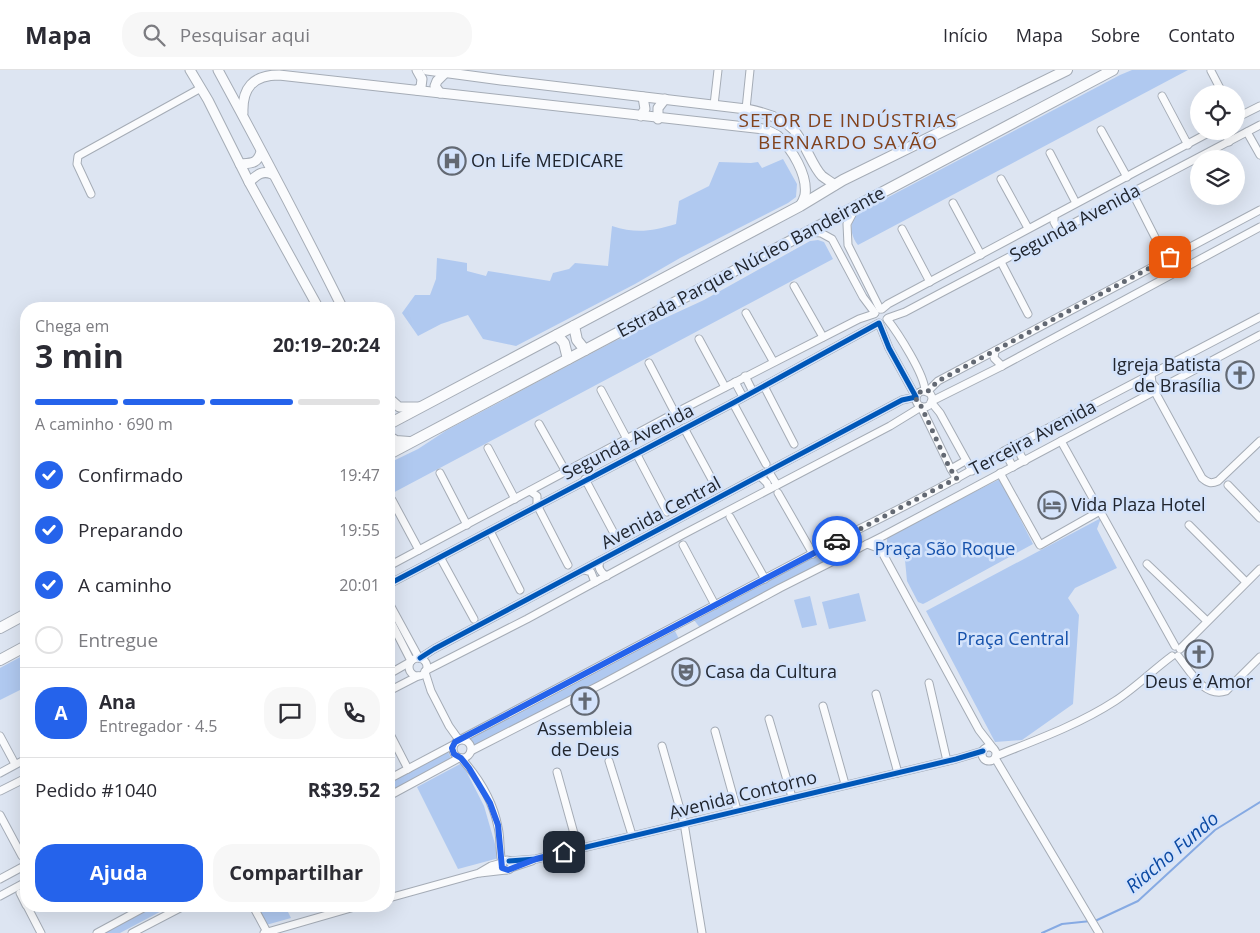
<!DOCTYPE html>
<html lang="pt">
<meta charset="utf-8">
<style>
:root{--surface:#fff;--page:#f7f7f7;--text:#2b2b33;--muted:#7c7c81;--line:#e1e1e2;--accent:#2563eb}
body{margin:0;font-family:"Open Sans",sans-serif;background:var(--page);color:var(--text);height:100vh;display:flex;flex-direction:column;font-size:19px;white-space:nowrap}
*{box-sizing:border-box;margin:0}
p{font-size:16px;color:var(--muted)}
.icon{flex:none;width:28px;height:28px;fill:none;stroke:currentColor;stroke-width:2;stroke-linecap:round;stroke-linejoin:round}
.map{position:relative;flex:1;overflow:hidden}
.drawer{position:absolute;left:20px;top:232px;width:375px;height:610px;display:flex;flex-direction:column;background:var(--surface);border-radius:20px;box-shadow:0 5px 20px #0002}
.drawer>*{flex:none}
.controls{position:absolute;left:1190px;top:15px;display:grid;gap:10px}
.controls a{display:grid;place-items:center;width:55px;height:55px;border-radius:50%;background:var(--surface);box-shadow:0 5px 20px #0002;font-size:25px}
.pin{position:absolute;display:grid;place-items:center;width:42px;height:42px;color:#fff;margin:-21px;border-radius:10px;box-shadow:0 2px 8px #0006}
.courier{position:absolute;display:grid;place-items:center;width:50px;height:50px;margin:-25px;border:4px solid #2563eb;border-radius:50%;background:#fff;color:#222;box-shadow:0 1px 6px #0007}
.overview em{font-style:normal;font-weight:700}
.overview div{display:flex;flex-direction:column-reverse}
.overview{display:flex;align-items:center;justify-content:space-between;height:85px;padding:0 15px}
h1{font-size:32px;font-weight:700;line-height:38px}
.bar{display:grid;grid-template-columns:repeat(4,1fr);gap:8px 5px;align-content:center;height:60px;padding:0 15px}
.bar i{height:6px;border-radius:4px;background:var(--line)}
.bar .active{background:var(--accent)}
.bar p{grid-column:span 4}
.line{display:flex;align-items:center;gap:12px;padding:0 15px;border-top:1px solid var(--line)}
.line div{flex:1}
.round{display:grid;place-items:center;flex:none;width:52px;height:52px;border-radius:20px;background:var(--page)}
ol{padding:0 15px;list-style:none}
li{display:flex;align-items:center;gap:15px;height:55px}
li p{margin-inline-start:auto}
li .icon{padding:5px;border-radius:50%;background:var(--accent);color:#fff;stroke-width:4}
li:last-child{color:var(--muted)}
li i{width:28px;height:28px;border:2px solid var(--line);border-radius:50%}
.primary-button{display:flex;gap:10px;margin-top:auto;padding:10px 15px}
.primary-button a{flex:1;height:58px;border-radius:20px;background:var(--accent);color:#fff;font-size:20px;font-weight:700;line-height:58px;text-align:center}
.primary-button a+a{background:var(--page);color:var(--text)}
header{display:flex;align-items:center;gap:30px;box-sizing:border-box;height:70px;padding:0 25px;background:var(--surface);border-bottom:1px solid var(--line)}
header strong{font-size:24px}
nav{display:flex;gap:28px;margin-inline-start:auto;font-size:18px}
.search{width:350px;height:45px;background:var(--page);display:flex;align-items:center;gap:12px;box-sizing:border-box;padding:0 18px;border-radius:20px;color:var(--muted);font-size:19px}
.map>svg:first-child{display:block}
</style>
<header>
<strong>Mapa</strong>
<div class="search"><svg class="icon" aria-label="search" viewBox="0 0 24 24"><circle cx="10" cy="10" r="6"/><path d="M15 15l6 6"/></svg>Pesquisar aqui</div>
<nav><a>Início</a><a>Mapa</a><a>Sobre</a><a>Contato</a></nav>
</header>
<div class="map">
<svg width="1260" height="863" viewBox="0 0 1260 863">
<rect width="100%" height="100%" fill="#dde5f2"/>
<!-- green -->
<g fill="#b0c9f0">
<path d="M1132 0H1188L858 175C850 165 848 151 860 142L1120 5Z"/>
<path d="M783 89 797 114 796 127 788 133 680 188 635 214 516 276 483 269 468 245 441 254 418 266 402 243 415 225H430L436 209 437 188 467 193V201L486 206 488 201 550 211 553 203 569 199 575 193 608 196 612 156C637 164 652 161 676 154L679 131 709 116 719 92 751 93 758 92 762 98Z"/>
<polygon points="818,170 824,172 833,189 389,425 389,393 418,379 447,360 615,271 704,230 810,171"/>
<polygon points="1000,409 1033,474 927,532 923,534 918,532 907,511 905,490 898,478 891,481 887,475 887,466"/>
<polygon points="1101,448 1097,459 1117,498 1075,518 1068,528 1079,545 1073,634 1022,670 995,672 926,541"/>
<polygon points="836,474 840,483 701,559 694,550"/>
<polygon points="859,523 866,551 829,559 822,532"/>
<polygon points="810,526 817,555 802,558 794,530"/>
<polygon points="674,559 679,569 473,677 468,668"/>
<polygon points="26,584 26,617 0,630 0,598"/>
<polygon points="446,678 452,690 389,722 389,708"/>
<polygon points="462,693 484,736 499,788 458,799 417,717"/>
<polygon points="148,836 171,836 120,863 99,863"/>
<polygon points="256,836 285,836 291,848 266,855"/>
</g>
<g fill="none" stroke-linecap="round" stroke-linejoin="round">
<!-- stream -->
<g stroke="#86aae3" stroke-width="2">
<polyline points="1095,851 1138,831 1215,760 1260,732"/>
<polyline points="1042,863 1062,854 1091,851"/>
</g>
<!-- minor casing -->
<g stroke="#a5acb6" stroke-width="9">
<g id="minor">
<polyline points="1211,1 1223,24"/>
<polyline points="1162,26 1188,75"/>
<polyline points="714,35 718,0"/>
<polyline points="746,39 750,0"/>
<polyline points="1236,48 1260,36"/>
<polyline points="1101,60 1127,107"/>
<polyline points="1225,61 1229,72"/>
<polyline points="1247,62 1260,85"/>
<polyline points="1050,83 1076,133"/>
<polyline points="1001,109 1028,158"/>
<polyline points="1132,122 1159,175"/>
<polyline points="91,124 77,94 78,86 201,18"/>
<polyline points="953,133 981,185"/>
<polyline points="856,137 847,154 848,175 880,239"/>
<polyline points="1054,145 1054,152 1059,161"/>
<polyline points="902,159 930,212"/>
<polyline points="808,162 821,163 832,169 863,227 875,243"/>
<polyline points="1001,192 1028,244"/>
<polyline points="794,216 823,267"/>
<polyline points="882,239 888,234 1212,61"/>
<polyline points="746,243 773,291"/>
<polyline points="888,248 905,242 937,225 1260,55"/>
<path d="M887 249C898 263 925 305 925 321"/>
<polyline points="699,269 725,317"/>
<polyline points="995,281 994,288 1002,296"/>
<polyline points="649,293 675,343"/>
<polyline points="1151,305 1152,313 1158,320"/>
<polyline points="745,306 753,322"/>
<polyline points="735,312 743,327"/>
<polyline points="764,316 794,374"/>
<polyline points="601,320 627,369"/>
<circle cx="924" cy="329" r="8"/>
<polyline points="927,322 938,311 1260,140"/>
<path d="M1155 322 1202 408C1208 413 1211 414 1218 411L1260 371"/>
<polyline points="932,331 1002,296 1260,157"/>
<polyline points="931,332 940,343 972,401"/>
<polyline points="733,333 766,394"/>
<polyline points="539,354 566,402"/>
<polyline points="684,358 716,417"/>
<polyline points="1061,371 1175,576"/>
<polyline points="1017,375 1021,386 1025,391"/>
<polyline points="488,378 515,429"/>
<polyline points="1004,381 1013,397"/>
<polyline points="636,383 667,442"/>
<polyline points="951,399 965,391"/>
<polyline points="769,402 777,415"/>
<polyline points="440,403 467,455"/>
<polyline points="1000,403 1040,475 1100,441"/>
<polyline points="760,406 767,413 769,419"/>
<polyline points="585,409 617,469"/>
<polyline points="1228,415 1260,448"/>
<polyline points="530,421 537,426 537,435"/>
<polyline points="778,423 813,484"/>
<polyline points="392,430 419,480"/>
<polyline points="537,435 568,495"/>
<polyline points="730,447 765,509"/>
<polyline points="1189,455 1246,512"/>
<polyline points="490,461 520,520"/>
<polyline points="853,462 852,469 859,478"/>
<polyline points="867,474 878,478 883,484 979,660 993,678"/>
<polyline points="683,475 715,535"/>
<polyline points="440,487 474,549"/>
<path d="M600 491C597 498 601 503 607 506"/>
<polyline points="1147,494 1207,551"/>
<polyline points="389,496 675,343 859,249 874,244"/>
<polyline points="584,500 591,502 595,512"/>
<polyline points="389,514 733,333 879,253 889,278 916,327 902,330 434,579 420,588"/>
<polyline points="389,533 419,588"/>
<polyline points="389,548 411,591"/>
<polyline points="1180,579 1260,499"/>
<path d="M1178 586C1190 601 1204 628 1226 621L1260 587"/>
<circle cx="418" cy="597" r="9"/>
<polyline points="425,601 527,549 680,466 890,356 921,337 951,399 957,409"/>
<polyline points="425,602 431,621 449,656 459,670"/>
<polyline points="389,604 410,592"/>
<polyline points="929,613 947,691"/>
<polyline points="389,621 418,606"/>
<polyline points="876,624 898,703"/>
<polyline points="823,636 845,714"/>
<polyline points="769,649 792,727"/>
<polyline points="715,661 737,740"/>
<polyline points="389,662 408,699"/>
<polyline points="0,666 15,694"/>
<path d="M461 669 853 462C904 437 955 411 1004 381L1260 247"/>
<circle cx="462" cy="679" r="9"/>
<polyline points="662,676 684,753 702,863"/>
<circle cx="989" cy="684" r="7"/>
<polyline points="471,681 600,615 780,518 883,466 1260,265"/>
<path d="M996 686C1036 670 1078 655 1115 631 1135 618 1153 600 1172 586"/>
<path d="M461 688C478 707 493 731 498 757 501 769 499 781 502 793"/>
<polyline points="995,688 1099,863"/>
<polyline points="609,691 632,765"/>
<polyline points="557,702 578,778"/>
<polyline points="0,703 26,689"/>
<polyline points="389,709 453,675"/>
<polyline points="0,721 26,708"/>
<polyline points="389,726 459,688"/>
<polyline points="0,745 22,786"/>
<circle cx="507" cy="795" r="5"/>
<polyline points="509,791 536,789 956,689 983,681"/>
<polyline points="511,798 532,791"/>
<polyline points="480,803 506,800"/>
<polyline points="0,809 26,795"/>
<polyline points="20,823 26,835"/>
<polyline points="0,826 26,812"/>
<polyline points="389,828 479,803 491,796 502,793"/>
<polyline points="27,836 41,863"/>
<polyline points="253,836 267,862"/>
<polyline points="97,863 147,836"/>
<polyline points="132,863 184,836"/>
<polyline points="264,863 358,836"/>
</g>
</g>
<!-- major casing -->
<g stroke="#a5acb6" stroke-width="11">
<g id="major">
<polyline points="190,0 208,30 249,112 319,239"/>
<path d="M218 0C261 79 303 159 343 239"/>
<path d="M427 0 501 10 746 39C762 42 781 47 793 59 805 72 812 96 822 106 826 109 831 112 835 115"/>
<polyline points="417,20 421,17 422,9 417,0"/>
<polyline points="440,23 435,16 437,11 445,3"/>
<path d="M243 43C242 18 253 5 279 5L764 59C768 61 774 63 778 66 792 79 808 105 805 125 804 129 802 133 800 136"/>
<polyline points="641,46 645,39 643,27"/>
<polyline points="658,49 658,38 665,29"/>
<path d="M240 94C252 93 257 94 261 82"/>
<path d="M249 112C257 105 262 100 272 104"/>
<polyline points="389,328 399,337 420,337"/>
</g>
</g>
<!-- highway casing -->
<g stroke="#a5acb6" stroke-width="12">
<g id="highway">
<polyline points="574,256 577,270 585,280"/>
<polyline points="557,265 564,273 568,289"/>
<polyline points="389,354 800,136 843,110 1067,0"/>
<polyline points="389,367 396,371 409,372"/>
<polyline points="389,384 1113,0"/>
<polyline points="0,558 26,544"/>
<polyline points="0,590 26,576"/>
</g>
</g>
<!-- minor -->
<use href="#minor" stroke="#fafbfd" stroke-width="7"/>
<!-- major -->
<use href="#major" stroke="#fafbfd" stroke-width="9"/>
<!-- highway -->
<use href="#highway" stroke="#fafbfd" stroke-width="10"/>
<!-- cycleway casing -->
<g stroke="#d4e3fb" stroke-width="8">
<g id="cycleway">
<polyline points="389,514 733,333 879,253 889,278 916,327 902,330 434,579 420,588"/>
<polyline points="509,791 536,789 956,689 983,681"/>
</g>
</g>
<!-- cycleway -->
<use href="#cycleway" stroke="#0057b8" stroke-width="5"/>
</g>
<g fill="none" stroke-linecap="round" stroke-linejoin="round">
<!-- done -->
<polyline stroke="#636973" stroke-width="5" stroke-dasharray="0 9" points="837,471 957,408 950,399 921,336 916,331 918,323 923,321 927,322 938,311 1170,187"/>
<!-- route -->
<polyline stroke="#2563eb" stroke-width="6" points="564,782 536,789 508,800 502,798 498,755 490,733 469,698 461,688 454,684 452,678 455,672 837,471"/>
</g>
<!-- icons -->
<defs>
<g id="hospital-ring" transform="scale(1.4375)"><circle r="9.5" fill="#d4e3fb" stroke="#636973" stroke-width="1.5"/><path d="M-5-5h3v3.5h4V-5h3V5h-3V1.5h-4V5h-3Z" fill="#636973"/></g>
<g id="church-ring" transform="scale(1.4375)"><circle r="9.5" fill="#d4e3fb" stroke="#636973" stroke-width="1.5"/><path d="M-1.2-6h2.4v3.5h3.3v2.4h-3.3V6h-2.4V-.1h-3.3v-2.4h3.3Z" fill="#636973"/></g>
<g id="hotel-ring" transform="scale(1.4375)"><circle r="9.5" fill="#d4e3fb" stroke="#636973" stroke-width="1.5"/><path d="M-6-4.5h1.5V1H6V5H4.5V3h-9V5H-6ZM-4 0a1.8 1.8 0 1 1 3.6 0ZM.5 0V-2.5h3Q6-2.5 6 0Z" fill="#636973"/></g>
<g id="theatre-ring" transform="scale(1.4375)"><circle r="9.5" fill="#d4e3fb" stroke="#636973" stroke-width="1.5"/><path d="M-5-5.5Q0-4 5-5.5V0Q5 5 0 6Q-5 5-5 0ZM-3.3-2.5H-1v1.5H-3.3ZM1-2.5H3.3v1.5H1ZM-2.8 1Q0 5.5 2.8 1Z" fill="#636973"/></g>
</defs>
<g fill-rule="evenodd">
<use href="#hospital-ring" x="452" y="91"/>
<use href="#church-ring" x="1240" y="305"/>
<use href="#hotel-ring" x="1052" y="435"/>
<use href="#church-ring" x="1199" y="584"/>
<use href="#theatre-ring" x="686" y="602"/>
<use href="#church-ring" x="585" y="631"/>
</g>
<g text-anchor="middle" stroke-width="5" stroke-linejoin="round" paint-order="stroke">
<!-- poi labels -->
<g font-size="18" fill="#21262f" stroke="#d4e3fb" text-anchor="start">
<text x="471" y="97">On Life MEDICARE</text>
<text x="1221" y="301" text-anchor="end">Igreja Batista<tspan x="1221" dy="21">de Brasília</tspan></text>
<text x="1071" y="441">Vida Plaza Hotel</text>
<text x="705" y="608">Casa da Cultura</text>
<text x="1199" y="618" text-anchor="middle">Deus é Amor</text>
<text x="585" y="665" text-anchor="middle">Assembleia<tspan x="585" dy="21">de Deus</tspan></text>
</g>
<!-- street labels -->
<g font-size="18" fill="#21262f" stroke="#d4e3fb">
<text transform="translate(1075 153) rotate(-28)" y="6">Segunda Avenida</text>
<text transform="translate(751 192) rotate(-28)" y="6">Estrada Parque Núcleo Bandeirante</text>
<text transform="translate(1033 368) rotate(-28)" y="6">Terceira Avenida</text>
<text transform="translate(628 372) rotate(-27)" y="6">Segunda Avenida</text>
<text transform="translate(661 443) rotate(-28)" y="6">Avenida Central</text>
<text transform="translate(743 725) rotate(-14)" y="6">Avenida Contorno</text>
</g>
<!-- park labels -->
<g font-size="18" fill="#1551ab" stroke="#d4e3fb">
<text x="945" y="485">Praça São Roque</text>
<text x="1013" y="575">Praça Central</text>
</g>
<!-- neighbourhood labels -->
<g font-size="19" letter-spacing="1" fill="#82431d" stroke="#d4e3fb">
<text x="848" y="57">SETOR DE INDÚSTRIAS<tspan x="848" dy="22">BERNARDO SAYÃO</tspan></text>
</g>
<!-- water labels -->
<g font-size="19" font-style="italic" fill="#0c4aa3" stroke="#d4e3fb">
<text transform="translate(1172 782) rotate(-40)" y="7">Riacho Fundo</text>
</g>
</g>
</svg>
<div class="controls">
<a><svg class="icon" aria-label="locate" viewBox="0 0 24 24"><circle cx="12" cy="12" r="6"/><path d="M12 2v4M12 18v4M2 12h4M18 12h4"/></svg></a>
<a><svg class="icon" aria-label="layers" viewBox="0 0 24 24"><path d="M12 4l9 5-9 5-9-5zM3 14l9 5 9-5"/></svg></a>
</div>
<div class="pin" style="left:1170px;top:187px;background:#ea580c"><svg class="icon" aria-label="bag" viewBox="0 0 24 24"><path d="M5 8h14l-1 12H6zM9 8a3 3 0 0 1 6 0"/></svg></div>
<div class="pin" style="left:564px;top:782px;background:#1f2937"><svg class="icon" aria-label="home" viewBox="0 0 24 24"><path d="M3 11l9-7 9 7M6 9v11h12V9"/></svg></div>
<div class="courier" style="left:837px;top:471px"><svg class="icon" aria-label="car" viewBox="0 0 24 24"><path d="M5 17H2v-5l4-1 3-4h7l3 4 3 1v5h-3M9 17h6M6 11h13"/><circle cx="7" cy="17" r="2"/><circle cx="17" cy="17" r="2"/></svg></div>
<section class="drawer">
<div class="overview"><div><h1>3 min</h1><p>Chega em</p></div><em>20:19–20:24</em></div>
<div class="bar"><i class="active"></i><i class="active"></i><i class="active"></i><i></i><p>A caminho · 690 m</p></div>
<ol>
<li><svg class="icon" aria-label="check" viewBox="0 0 24 24"><path d="M5 12l5 5 9-10"/></svg>Confirmado<p>19:47</p></li>
<li><svg class="icon" aria-label="check" viewBox="0 0 24 24"><path d="M5 12l5 5 9-10"/></svg>Preparando<p>19:55</p></li>
<li><svg class="icon" aria-label="check" viewBox="0 0 24 24"><path d="M5 12l5 5 9-10"/></svg>A caminho<p>20:01</p></li>
<li><i></i>Entregue</li>
</ol>
<div class="line" style="height:90px"><b class="round" style="background:var(--accent);color:#fff">A</b><div><b>Ana</b><p>Entregador · 4.5</p></div><a class="round"><svg class="icon" aria-label="chat" viewBox="0 0 24 24"><path d="M4 5h16v11H9l-5 4z"/></svg></a><a class="round"><svg class="icon" aria-label="phone" viewBox="0 0 24 24"><path d="M5 4h4l2 5-3 2q2 4 5 5l2-3 5 2v4C11 20 4 13 5 4z"/></svg></a></div>
<div class="line" style="height:65px"><div>Pedido #1040</div><b>R$39.52</b></div>
<div class="primary-button"><a>Ajuda</a><a>Compartilhar</a></div>
</section>
</div>
